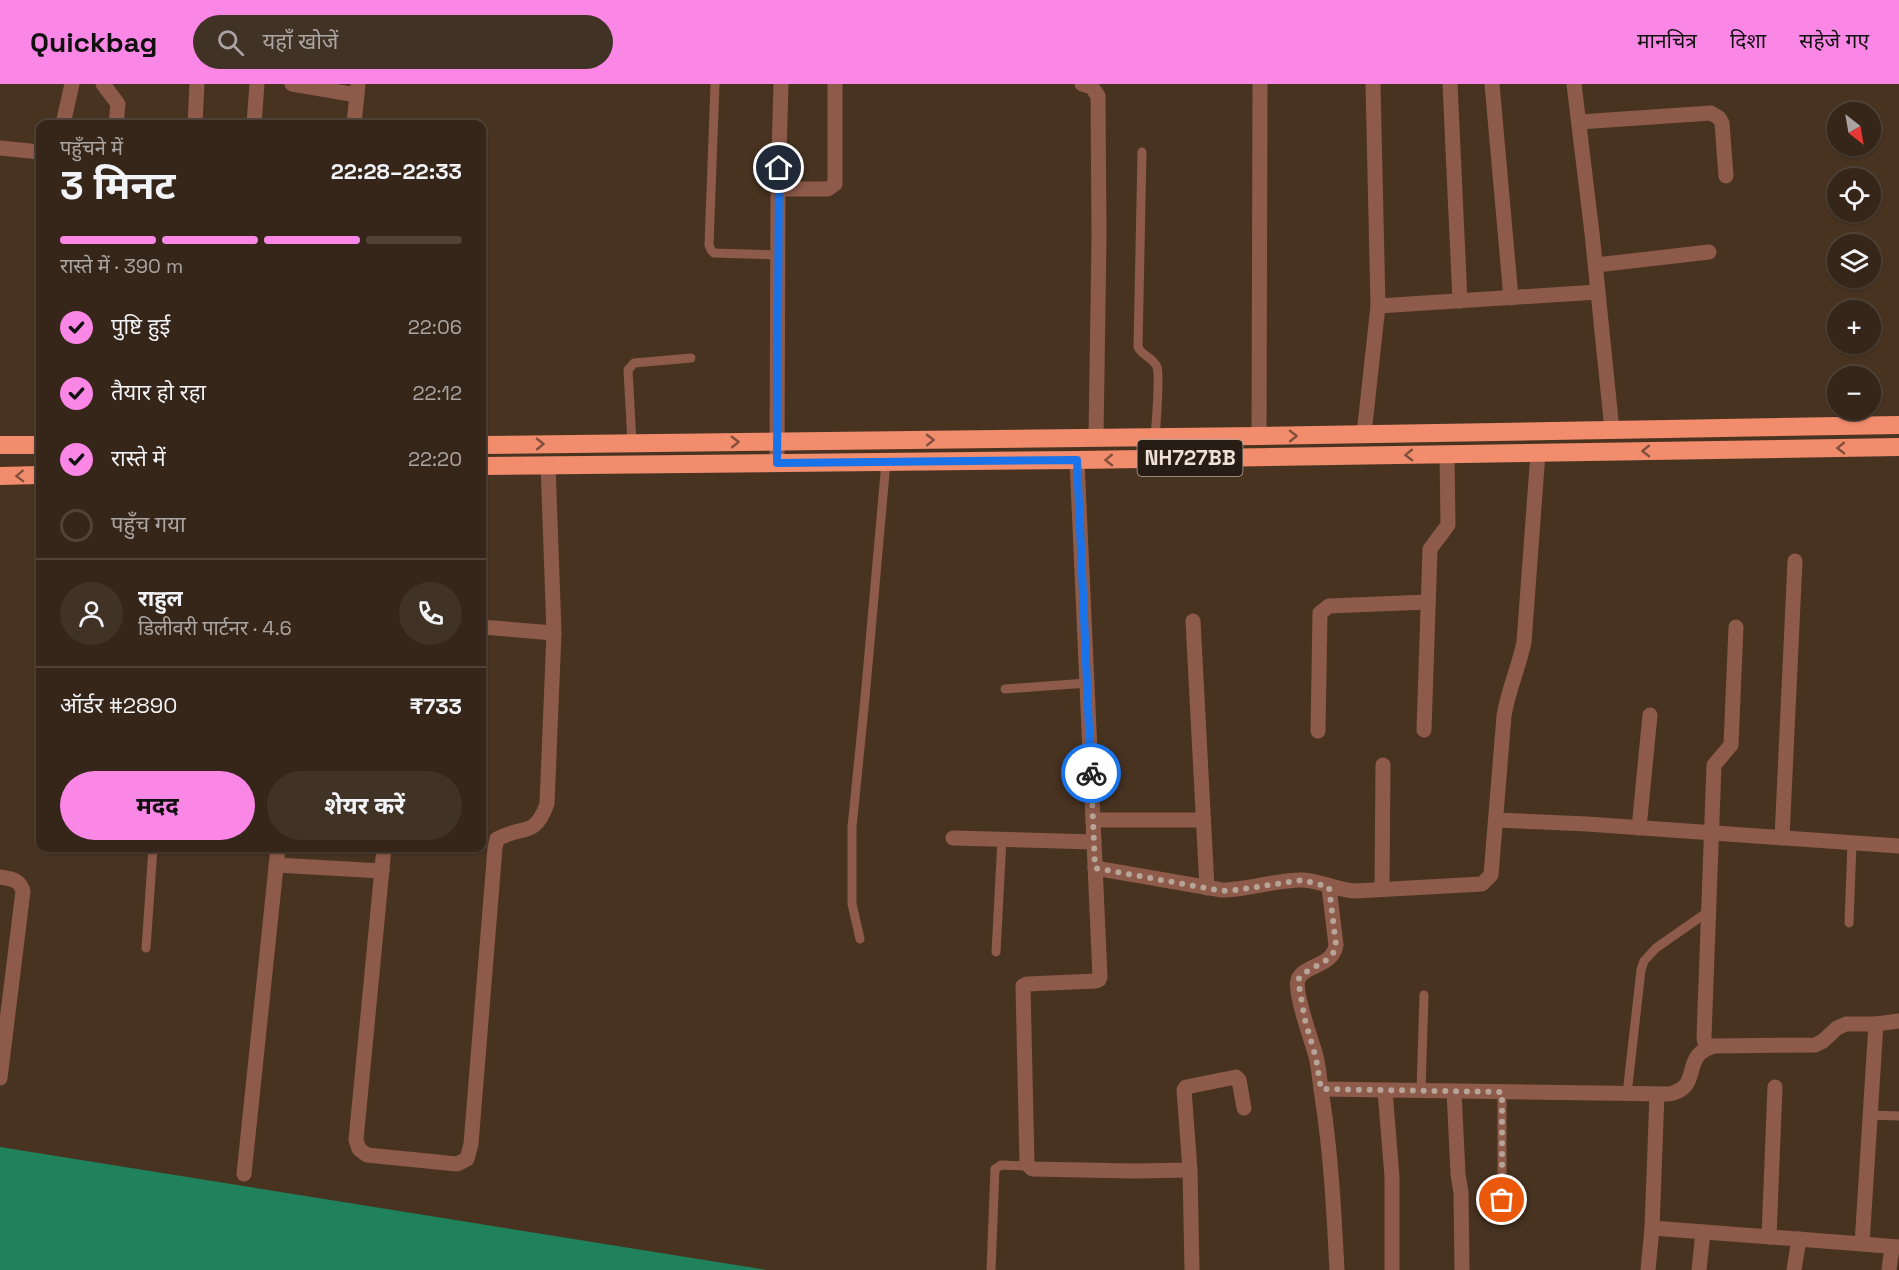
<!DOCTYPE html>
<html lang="hi">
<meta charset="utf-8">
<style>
:root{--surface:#362619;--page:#413226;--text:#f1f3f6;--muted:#aaa5a2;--line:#504338;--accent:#fa87e6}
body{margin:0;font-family:"Space Grotesk","Noto Sans Devanagari",sans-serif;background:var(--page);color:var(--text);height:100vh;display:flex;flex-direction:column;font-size:22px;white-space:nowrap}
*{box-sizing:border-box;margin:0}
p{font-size:20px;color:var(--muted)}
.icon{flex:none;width:33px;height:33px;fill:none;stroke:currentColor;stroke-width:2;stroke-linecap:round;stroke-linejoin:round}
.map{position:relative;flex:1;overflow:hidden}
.drawer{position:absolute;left:36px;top:36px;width:450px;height:732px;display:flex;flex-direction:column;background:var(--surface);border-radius:12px;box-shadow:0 2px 4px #0004,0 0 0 2px var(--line)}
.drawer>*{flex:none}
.needle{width:39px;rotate:149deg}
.tools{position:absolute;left:1827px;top:18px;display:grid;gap:12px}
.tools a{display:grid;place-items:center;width:54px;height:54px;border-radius:50%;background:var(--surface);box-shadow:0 2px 4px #0004,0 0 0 2px var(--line);font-size:30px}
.pin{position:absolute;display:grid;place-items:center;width:51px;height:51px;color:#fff;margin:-26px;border:3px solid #fff;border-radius:50%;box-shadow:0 2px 6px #0007}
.courier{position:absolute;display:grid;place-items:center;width:60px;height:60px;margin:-30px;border:4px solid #1a73e8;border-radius:50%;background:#fff;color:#222;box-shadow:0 2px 8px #0007}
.headline em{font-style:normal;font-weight:700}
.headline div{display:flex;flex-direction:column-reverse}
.headline{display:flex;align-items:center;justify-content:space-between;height:102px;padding:0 24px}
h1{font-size:39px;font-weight:700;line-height:45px}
.bar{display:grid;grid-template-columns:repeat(4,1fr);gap:9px 6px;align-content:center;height:72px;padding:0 24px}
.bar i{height:8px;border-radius:4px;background:var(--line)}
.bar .selected{background:var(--accent)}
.bar p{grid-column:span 4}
.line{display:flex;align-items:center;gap:15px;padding:0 24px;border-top:2px solid var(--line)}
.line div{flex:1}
.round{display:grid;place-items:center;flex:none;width:63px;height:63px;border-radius:32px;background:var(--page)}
ol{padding:0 24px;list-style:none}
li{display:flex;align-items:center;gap:18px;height:66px}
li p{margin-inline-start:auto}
li .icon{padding:6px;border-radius:50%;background:var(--accent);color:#111;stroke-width:4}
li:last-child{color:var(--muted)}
li i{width:33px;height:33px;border:3px solid var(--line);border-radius:50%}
.primary-button{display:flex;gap:12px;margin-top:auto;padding:12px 24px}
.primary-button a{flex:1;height:69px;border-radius:36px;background:var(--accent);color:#111;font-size:24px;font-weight:700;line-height:69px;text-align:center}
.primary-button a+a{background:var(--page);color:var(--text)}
header{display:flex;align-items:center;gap:36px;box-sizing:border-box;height:84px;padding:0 30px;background:var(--accent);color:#111}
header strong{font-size:28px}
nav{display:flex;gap:33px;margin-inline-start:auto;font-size:21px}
.search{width:420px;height:54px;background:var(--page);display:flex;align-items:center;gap:15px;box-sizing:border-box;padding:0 21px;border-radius:33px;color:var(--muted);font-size:22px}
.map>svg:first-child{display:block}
</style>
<header>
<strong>Quickbag</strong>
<div class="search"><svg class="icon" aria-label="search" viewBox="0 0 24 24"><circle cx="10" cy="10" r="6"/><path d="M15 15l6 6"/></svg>यहाँ खोजें</div>
<nav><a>मानचित्र</a><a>दिशा</a><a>सहेजे गए</a></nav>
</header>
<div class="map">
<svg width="1899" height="1186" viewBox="0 0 1899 1186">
<rect width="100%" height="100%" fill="#483321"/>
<!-- forest -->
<polygon fill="#20815d" points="0,1063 767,1186 0,1186"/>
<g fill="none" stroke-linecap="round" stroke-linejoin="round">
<!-- lane -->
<g stroke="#8e5a4a" stroke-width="9">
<polyline points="715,0 709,161 711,166 714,169 778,171"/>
<path d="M1142 68 1138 263C1142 272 1153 273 1157 283 1160 291 1156 341 1155 354"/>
<polyline points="632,359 628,286 634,279 691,274"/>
<polyline points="1005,605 1087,599"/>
<polyline points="1849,839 1852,759"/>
<polyline points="860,855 852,820 852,743 865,614 886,378"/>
<polyline points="146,864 153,764"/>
<polyline points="996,868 1002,755"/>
<polyline points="1421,1007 1424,911"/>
<polyline points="1627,1010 1641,886 1644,877 1656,864 1709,827"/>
<polyline points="1870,1031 1899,1032"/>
<polyline points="1502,1116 1502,1008"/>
<polyline points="991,1186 995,1085 1001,1081 1028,1082"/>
</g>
<!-- street -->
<g stroke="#8e5a4a" stroke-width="15">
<polyline points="103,0 118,20 116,40"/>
<polyline points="292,0 357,11"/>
<polyline points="1082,0 1092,3 1098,12 1099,154 1096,354"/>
<polyline points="1450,0 1460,217"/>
<polyline points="1492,0 1511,214"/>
<polyline points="1574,0 1592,149 1612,346"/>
<polyline points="1579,38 1711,29 1719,34 1722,39 1726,92"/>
<polyline points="63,40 72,0"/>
<polyline points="195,40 197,0"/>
<polyline points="254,40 257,0"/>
<polyline points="354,40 358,0"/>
<polyline points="0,64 40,68"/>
<polyline points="778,105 828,105 835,100 835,0"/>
<polyline points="1596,181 1709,168"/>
<polyline points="1378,222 1598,208"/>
<polyline points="1364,350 1378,222 1373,0"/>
<polyline points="1259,352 1260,0"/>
<polyline points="1077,376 1100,893 1099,896 1096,897 1027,900 1023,902 1027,1080 1032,1085 1134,1087 1190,1086 1184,1006 1186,1003 1236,993 1239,996 1244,1024"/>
<polyline points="777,379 778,105 781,0"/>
<polyline points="1193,537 1207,804"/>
<polyline points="482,543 554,549"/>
<polyline points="1424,646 1430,465 1448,441 1447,370"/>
<polyline points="1318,647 1320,529 1329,522 1428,518"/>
<polyline points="1093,736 1203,736"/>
<polyline points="1496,736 1587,740 1899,762"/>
<polyline points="1639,744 1650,631"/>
<polyline points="953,754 1094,758"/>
<polyline points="1782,754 1795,477"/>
<path d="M384 764 356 1056 359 1065 367 1071 457 1080 467 1075 471 1060 495 764 497 755C524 740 534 755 547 720L554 549 548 380"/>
<polyline points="276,781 382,787"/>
<path d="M1095 784 1222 806C1248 806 1279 795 1303 796 1321 797 1337 806 1355 807L1482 800 1491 791 1504 632C1508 606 1519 583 1524 558L1538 369"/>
<path d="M0 793C12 795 19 795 23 807L0 994"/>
<path d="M1329 803 1336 861C1333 883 1302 881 1298 896 1294 908 1312 958 1316 972 1319 985 1320 999 1322 1012 1331 1070 1334 1128 1337 1186"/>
<polyline points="1382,805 1383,681"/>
<polyline points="1706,965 1704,953 1714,681 1731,661 1736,543"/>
<path d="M1321 1005 1669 1010C1704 1003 1679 972 1714 962L1815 961 1823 957 1837 944 1846 940H1876L1899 937"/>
<polyline points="1385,1007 1392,1093 1392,1186"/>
<polyline points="1454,1007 1458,1090 1461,1109 1462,1186"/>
<polyline points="1190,1086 1192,1186"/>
<polyline points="244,1090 278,764"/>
<polyline points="1652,1144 1862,1160 1876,940"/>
<polyline points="1769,1153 1775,1003"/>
<polyline points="1862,1160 1899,1163"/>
<polyline points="1648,1186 1652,1144 1657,1010"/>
<polyline points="1699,1186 1703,1148"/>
<polyline points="1794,1186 1799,1155"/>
<polyline points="1889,1186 1892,1163"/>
</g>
<!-- highway -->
<g stroke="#f18c6d" stroke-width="18">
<polyline points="0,361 40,361"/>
<polyline points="482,361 1259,352 1899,341"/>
<polyline points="482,382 1077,376 1899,363"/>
<polyline points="0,392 40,391"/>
</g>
</g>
<!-- one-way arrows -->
<defs><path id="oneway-chevron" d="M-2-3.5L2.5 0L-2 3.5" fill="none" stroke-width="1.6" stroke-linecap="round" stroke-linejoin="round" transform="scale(1.5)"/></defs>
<g stroke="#824f3d">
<use href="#oneway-chevron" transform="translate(1293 352) rotate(-1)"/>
<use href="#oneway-chevron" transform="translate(930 356) rotate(-1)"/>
<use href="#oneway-chevron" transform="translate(735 358) rotate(-1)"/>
<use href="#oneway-chevron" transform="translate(540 360) rotate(-1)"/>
<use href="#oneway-chevron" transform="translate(1841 364) rotate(179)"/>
<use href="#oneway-chevron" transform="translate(1646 367) rotate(179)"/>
<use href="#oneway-chevron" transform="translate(1409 371) rotate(179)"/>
<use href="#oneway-chevron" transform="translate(1109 376) rotate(179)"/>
<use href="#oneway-chevron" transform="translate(20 392) rotate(178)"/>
</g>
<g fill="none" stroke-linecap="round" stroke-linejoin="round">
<!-- done -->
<path stroke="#b5a497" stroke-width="6" stroke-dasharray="0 10.8" d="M1091 689 1095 784 1222 807 1237 806 1302 796 1329 803 1336 861C1333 881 1308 881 1298 896L1305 936 1316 974 1321 1005 1502 1008V1116"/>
<!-- route -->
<polyline stroke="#1a73e8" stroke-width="8" points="779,84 777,379 1077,376 1091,689"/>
</g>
<g text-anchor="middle" stroke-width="4.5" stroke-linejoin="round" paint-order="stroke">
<!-- shield labels -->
<rect fill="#271d15" stroke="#b3a69c" stroke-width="1.5" x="1137.5" y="356" width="105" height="36" rx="4.5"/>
<g font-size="21" font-weight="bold" fill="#efe1d6">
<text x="1190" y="381">NH727BB</text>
</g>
</g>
</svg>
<div class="tools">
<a><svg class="needle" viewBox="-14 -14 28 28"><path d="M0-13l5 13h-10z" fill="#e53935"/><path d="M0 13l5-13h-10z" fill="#aaa5a2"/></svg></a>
<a><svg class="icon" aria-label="locate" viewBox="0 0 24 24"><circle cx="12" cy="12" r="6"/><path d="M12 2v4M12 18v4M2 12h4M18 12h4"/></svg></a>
<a><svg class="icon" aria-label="layers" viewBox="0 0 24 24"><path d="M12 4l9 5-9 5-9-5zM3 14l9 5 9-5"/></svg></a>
<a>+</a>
<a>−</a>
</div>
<div class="pin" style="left:1502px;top:1116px;background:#ea580c"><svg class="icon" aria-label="bag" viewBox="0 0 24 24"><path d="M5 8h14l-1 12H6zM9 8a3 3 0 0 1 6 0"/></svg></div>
<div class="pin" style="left:779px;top:84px;background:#1f2937"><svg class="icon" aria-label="home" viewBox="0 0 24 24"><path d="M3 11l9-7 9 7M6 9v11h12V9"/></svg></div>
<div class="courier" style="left:1091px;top:689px"><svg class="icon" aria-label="bike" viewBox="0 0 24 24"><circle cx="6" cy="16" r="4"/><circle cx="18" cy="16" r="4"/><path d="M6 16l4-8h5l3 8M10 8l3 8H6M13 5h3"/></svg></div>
<section class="drawer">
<div class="headline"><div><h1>3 मिनट</h1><p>पहुँचने में</p></div><em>22:28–22:33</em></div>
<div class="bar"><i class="selected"></i><i class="selected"></i><i class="selected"></i><i></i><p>रास्ते में · 390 m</p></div>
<ol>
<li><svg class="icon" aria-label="check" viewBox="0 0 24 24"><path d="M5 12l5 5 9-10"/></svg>पुष्टि हुई<p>22:06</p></li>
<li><svg class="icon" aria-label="check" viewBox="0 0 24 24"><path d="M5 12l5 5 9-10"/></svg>तैयार हो रहा<p>22:12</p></li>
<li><svg class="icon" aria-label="check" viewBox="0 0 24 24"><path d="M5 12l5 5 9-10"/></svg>रास्ते में<p>22:20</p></li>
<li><i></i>पहुँच गया</li>
</ol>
<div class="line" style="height:108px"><a class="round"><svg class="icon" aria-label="person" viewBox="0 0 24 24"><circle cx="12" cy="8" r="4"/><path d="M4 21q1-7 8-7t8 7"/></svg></a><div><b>राहुल</b><p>डिलीवरी पार्टनर · 4.6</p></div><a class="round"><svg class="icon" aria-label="phone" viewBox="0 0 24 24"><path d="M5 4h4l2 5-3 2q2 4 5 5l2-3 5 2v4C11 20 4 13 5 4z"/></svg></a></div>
<div class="line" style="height:78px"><div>ऑर्डर #2890</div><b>₹733</b></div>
<div class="primary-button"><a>मदद</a><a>शेयर करें</a></div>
</section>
</div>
